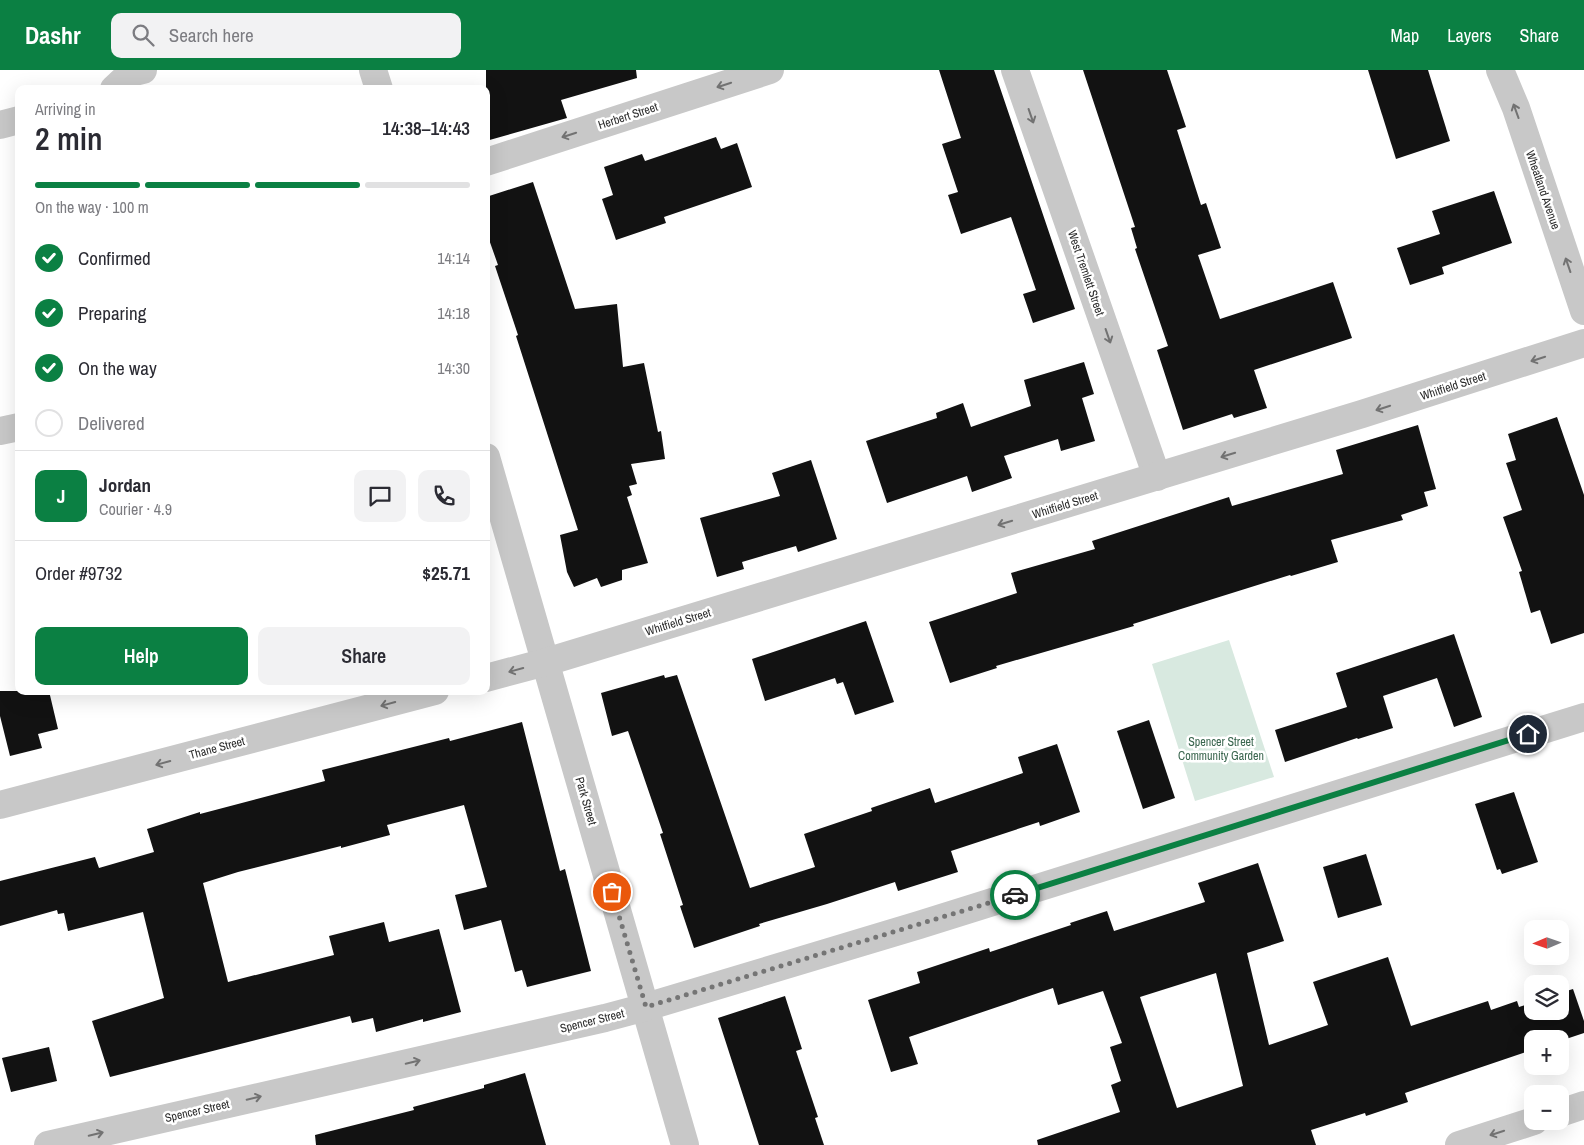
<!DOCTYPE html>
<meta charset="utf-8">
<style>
:root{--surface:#fff;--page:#f2f2f3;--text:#2b2b33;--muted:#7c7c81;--line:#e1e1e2;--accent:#0b8043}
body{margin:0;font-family:"Archivo Narrow",sans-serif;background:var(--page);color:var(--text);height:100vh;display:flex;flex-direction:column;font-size:19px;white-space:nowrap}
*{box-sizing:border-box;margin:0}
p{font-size:16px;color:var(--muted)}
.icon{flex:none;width:28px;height:28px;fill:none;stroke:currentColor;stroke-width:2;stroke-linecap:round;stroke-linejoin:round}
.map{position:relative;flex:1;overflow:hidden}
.side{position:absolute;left:15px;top:15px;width:475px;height:610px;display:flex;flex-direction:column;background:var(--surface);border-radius:10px;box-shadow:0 5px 20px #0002}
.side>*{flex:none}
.needle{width:32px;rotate:268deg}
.fabs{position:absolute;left:1524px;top:850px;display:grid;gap:10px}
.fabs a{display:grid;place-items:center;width:45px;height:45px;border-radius:10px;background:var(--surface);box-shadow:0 5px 20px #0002;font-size:25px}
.pin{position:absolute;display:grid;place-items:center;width:42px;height:42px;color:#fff;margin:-21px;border:2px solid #fff;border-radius:50%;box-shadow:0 1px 5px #0007}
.courier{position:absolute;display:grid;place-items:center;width:50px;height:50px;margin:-25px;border:4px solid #0b8043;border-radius:50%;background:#fff;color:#222;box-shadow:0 1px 6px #0007}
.head em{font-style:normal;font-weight:600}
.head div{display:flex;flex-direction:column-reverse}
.head{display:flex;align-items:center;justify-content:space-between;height:85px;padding:0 20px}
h1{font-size:32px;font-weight:600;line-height:38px}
.bar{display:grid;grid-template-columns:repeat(4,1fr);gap:8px 5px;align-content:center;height:60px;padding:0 20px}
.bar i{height:6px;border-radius:4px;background:var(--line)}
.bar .selected{background:var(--accent)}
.bar p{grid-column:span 4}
.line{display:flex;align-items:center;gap:12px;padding:0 20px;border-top:1px solid var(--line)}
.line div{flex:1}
.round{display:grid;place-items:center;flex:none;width:52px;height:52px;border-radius:10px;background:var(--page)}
ol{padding:0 20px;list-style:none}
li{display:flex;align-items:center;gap:15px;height:55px}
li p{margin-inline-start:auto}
li .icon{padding:5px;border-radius:50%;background:var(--accent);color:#fff;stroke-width:4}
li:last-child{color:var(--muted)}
li i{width:28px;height:28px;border:2px solid var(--line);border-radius:50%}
.primary-button{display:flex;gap:10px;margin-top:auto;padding:10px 20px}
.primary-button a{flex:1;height:58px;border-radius:10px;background:var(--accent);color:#fff;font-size:20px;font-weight:600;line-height:58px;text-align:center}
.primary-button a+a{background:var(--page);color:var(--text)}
header{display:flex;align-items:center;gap:30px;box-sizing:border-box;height:70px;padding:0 25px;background:var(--accent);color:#fff}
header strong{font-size:24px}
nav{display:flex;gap:28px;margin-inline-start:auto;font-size:18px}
.search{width:350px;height:45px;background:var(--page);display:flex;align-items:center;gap:12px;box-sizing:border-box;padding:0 18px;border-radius:10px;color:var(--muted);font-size:19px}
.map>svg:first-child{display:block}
</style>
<header>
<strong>Dashr</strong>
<div class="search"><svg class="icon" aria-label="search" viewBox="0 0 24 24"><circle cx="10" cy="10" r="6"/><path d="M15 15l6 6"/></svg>Search here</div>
<nav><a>Map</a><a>Layers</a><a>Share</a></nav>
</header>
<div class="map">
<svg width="1584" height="1075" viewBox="0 0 1584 1075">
<rect width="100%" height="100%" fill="#fff"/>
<!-- green -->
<polygon fill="#d8e9e0" points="1229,570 1274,707 1195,731 1152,594"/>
<!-- building -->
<g fill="#121212" fill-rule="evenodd">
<polygon points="486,0 636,0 637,8 561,30 567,48 486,71"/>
<polygon points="939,0 994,0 1075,239 1033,253 1023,224 1036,220 1011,147 961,164 948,125 958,122 942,74 961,68"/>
<polygon points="1083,0 1167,0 1186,57 1177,60 1201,135 1206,133 1221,178 1198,185 1220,249 1333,212 1352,268 1254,300 1267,338 1234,348 1232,344 1183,360 1157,280 1168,276 1135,179 1137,178 1131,158 1135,157"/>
<polygon points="1368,0 1428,0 1450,71 1396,89"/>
<polygon points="716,67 721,79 737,73 752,117 664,147 666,153 616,170 602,129 613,125 604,97 642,84 645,91"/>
<polygon points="533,112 575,239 617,234 623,297 644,293 658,362 661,361 665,389 631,394 637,414 629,416 632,425 627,427 648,493 622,500 622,510 601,517 597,508 574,517 567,502 560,465 578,460 516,266 518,265 495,196 498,195 486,161 486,127"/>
<polygon points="1494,121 1512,173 1442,197 1444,204 1410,215 1397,178 1440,164 1432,141"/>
<polygon points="1084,292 1094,324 1082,328 1095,371 1061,381 1058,369 1004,386 1012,408 972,422 967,406 887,433 866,371 937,348 936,343 963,333 971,357 1031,336 1024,310"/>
<polygon points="1557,347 1584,425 1584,563 1551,574 1540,540 1531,543 1519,502 1522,501 1503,447 1522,440 1506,393 1516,390 1508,364"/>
<polygon points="1418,355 1436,419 1424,422 1428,436 1401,445 1403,450 1331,470 1338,492 1291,506 1290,505 1133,554 1134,556 996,596 997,598 950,613 929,552 1017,523 1011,503 1095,479 1092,471 1229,427 1232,436 1343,404 1336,380"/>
<polygon points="811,390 837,469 798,482 796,476 742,492 744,499 717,507 700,448 780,426 772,403"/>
<polygon points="866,551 894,632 855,645 843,612 837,614 835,608 765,631 752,589"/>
<polygon points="1454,564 1482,647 1454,657 1437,608 1383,626 1393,658 1358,669 1357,668 1285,692 1275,660 1347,637 1336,603"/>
<polygon points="664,605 665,608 677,605 750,818 815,797 804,764 872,741 871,738 930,718 935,733 1023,703 1018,687 1057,674 1080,742 1040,756 1039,752 951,781 958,802 898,821 895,812 827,834 759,854 760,856 694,878 680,836 683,835 660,764 663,763 628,661 612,666 601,623"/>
<polygon points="0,621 49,621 58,659 38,664 42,678 10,686 0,646"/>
<polygon points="1149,650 1175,728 1143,739 1117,661"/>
<polygon points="522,652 560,801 565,799 591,901 527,917 522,900 515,902 501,850 464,860 455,825 487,817 464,735 387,755 390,765 341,778 341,776 238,802 203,813 228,912 334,885 329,866 384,852 389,872 439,859 461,942 423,952 423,949 376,962 373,948 352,953 350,946 110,1007 92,951 164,928 143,842 68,861 64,843 58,844 57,840 0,856 0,811 95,787 99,798 154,782 147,759 200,742 200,744 325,711 322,700 449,668 450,671"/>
<polygon points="1514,722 1538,792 1502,804 1500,799 1497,800 1475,734"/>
<polygon points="1366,784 1382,835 1338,848 1323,797"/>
<path d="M1258 793 1284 871 1247 883 1269 975 1328 955 1313 912 1388 887 1411 956 1488 931 1491 940 1517 931 1519 937 1532 933V941H1560V923L1573 919 1584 951V963L1560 971V969H1532V980L1405 1023 1408 1032 1366 1046 1365 1043 1311 1060 1316 1075H1038L1037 1070 1120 1042 1111 1015 1121 1011 1110 977 1122 973 1103 921 1058 935 1053 918 909 967 918 994 891 1002 868 930 920 913 917 902 989 878 990 882 1071 855 1070 853 1107 841 1114 861 1205 832 1198 813ZM1216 903 1243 1016 1177 1038 1140 927Z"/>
<polygon points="785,926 802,979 796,981 818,1047 815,1048 824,1075 759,1075 718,948"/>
<polygon points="49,977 57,1011 11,1022 2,988"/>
<polygon points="525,1003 546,1075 316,1075 315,1065 414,1040 413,1037 484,1018 484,1015"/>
</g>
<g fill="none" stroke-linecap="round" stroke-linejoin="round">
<!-- minor -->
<g stroke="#c8c8c8" stroke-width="28">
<polyline points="373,0 379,19"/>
<polyline points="1015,0 1157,407"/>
<polyline points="1500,0 1516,38 1584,241"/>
<polyline points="114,19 131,3 143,0"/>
<polyline points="0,55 19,50"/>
<polyline points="486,92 770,0"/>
<polyline points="0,361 19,357"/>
<polyline points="486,387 685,1075"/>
<polyline points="486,608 546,592 1362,344 1584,273"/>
<polyline points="0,735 435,621"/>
<polyline points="1560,1043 1584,1035"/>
<polyline points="48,1075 605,948 646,937 919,855 1584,647"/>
<polyline points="1459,1075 1534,1051"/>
</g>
</g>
<!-- one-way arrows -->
<defs><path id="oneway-shaft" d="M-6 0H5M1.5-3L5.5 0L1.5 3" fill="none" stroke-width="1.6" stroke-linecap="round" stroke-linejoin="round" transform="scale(1.25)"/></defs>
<g stroke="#727272">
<use href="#oneway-shaft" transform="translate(724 15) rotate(162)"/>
<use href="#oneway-shaft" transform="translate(1516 41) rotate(-110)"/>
<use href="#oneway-shaft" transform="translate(1031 46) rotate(71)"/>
<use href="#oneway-shaft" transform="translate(569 65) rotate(162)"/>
<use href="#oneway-shaft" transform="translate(1568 195) rotate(-109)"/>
<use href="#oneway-shaft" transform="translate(1108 266) rotate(71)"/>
<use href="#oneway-shaft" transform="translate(1538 289) rotate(162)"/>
<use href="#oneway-shaft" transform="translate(1383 338) rotate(162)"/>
<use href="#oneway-shaft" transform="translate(1228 385) rotate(163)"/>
<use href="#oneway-shaft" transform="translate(1005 453) rotate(163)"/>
<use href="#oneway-shaft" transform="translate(516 600) rotate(165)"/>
<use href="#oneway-shaft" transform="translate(388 634) rotate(165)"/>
<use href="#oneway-shaft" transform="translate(163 693) rotate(165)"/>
<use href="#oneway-shaft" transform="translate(413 992) rotate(-13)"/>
<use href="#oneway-shaft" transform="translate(254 1028) rotate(-13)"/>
<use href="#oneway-shaft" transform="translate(1497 1063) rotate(162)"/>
<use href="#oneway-shaft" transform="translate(96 1064) rotate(-13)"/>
</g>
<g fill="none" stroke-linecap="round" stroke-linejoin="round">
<!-- done -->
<polyline stroke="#757575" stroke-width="5" stroke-dasharray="0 9" points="612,822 646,937 1015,825"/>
<!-- route -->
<polyline stroke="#0b8043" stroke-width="6" points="1015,825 1528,664"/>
</g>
<g text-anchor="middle" stroke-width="5" stroke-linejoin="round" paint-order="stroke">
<!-- street labels -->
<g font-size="12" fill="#2b2b2b" stroke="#fff">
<text transform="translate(628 46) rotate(-18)" y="4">Herbert Street</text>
<text transform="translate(1543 120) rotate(71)" y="4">Wheatland Avenue</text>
<text transform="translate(1086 203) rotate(71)" y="4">West Tremlett Street</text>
<text transform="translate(1453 316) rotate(-18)" y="4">Whitfield Street</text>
<text transform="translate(1065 435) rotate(-17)" y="4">Whitfield Street</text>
<text transform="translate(678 552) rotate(-17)" y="4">Whitfield Street</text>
<text transform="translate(217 678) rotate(-15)" y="4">Thane Street</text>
<text transform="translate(586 731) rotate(74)" y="4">Park Street</text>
<text transform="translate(592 951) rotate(-14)" y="4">Spencer Street</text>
<text transform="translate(197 1041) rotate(-13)" y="4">Spencer Street</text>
</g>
<!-- park labels -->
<g font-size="12" fill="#3a664f" stroke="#fff">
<text x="1221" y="676">Spencer Street<tspan x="1221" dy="14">Community Garden</tspan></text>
</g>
</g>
</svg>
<div class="fabs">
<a><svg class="needle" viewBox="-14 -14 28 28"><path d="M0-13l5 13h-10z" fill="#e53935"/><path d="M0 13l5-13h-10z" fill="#7c7c81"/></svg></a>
<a><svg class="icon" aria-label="layers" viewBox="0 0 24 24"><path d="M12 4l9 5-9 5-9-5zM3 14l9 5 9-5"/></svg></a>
<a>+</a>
<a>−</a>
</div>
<div class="pin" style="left:612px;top:822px;background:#ea580c"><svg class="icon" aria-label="bag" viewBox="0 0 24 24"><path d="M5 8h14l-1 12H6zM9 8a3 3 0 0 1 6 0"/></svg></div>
<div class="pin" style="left:1528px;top:664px;background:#1f2937"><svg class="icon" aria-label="home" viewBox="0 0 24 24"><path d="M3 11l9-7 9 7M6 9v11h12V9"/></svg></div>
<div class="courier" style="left:1015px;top:825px"><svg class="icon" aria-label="car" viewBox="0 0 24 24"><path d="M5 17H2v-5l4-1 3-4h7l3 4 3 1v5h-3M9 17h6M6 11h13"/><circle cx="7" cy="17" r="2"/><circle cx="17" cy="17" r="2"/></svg></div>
<section class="side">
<div class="head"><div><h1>2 min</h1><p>Arriving in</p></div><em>14:38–14:43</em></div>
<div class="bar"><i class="selected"></i><i class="selected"></i><i class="selected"></i><i></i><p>On the way · 100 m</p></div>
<ol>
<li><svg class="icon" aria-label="check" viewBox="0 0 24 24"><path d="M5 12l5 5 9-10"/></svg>Confirmed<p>14:14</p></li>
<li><svg class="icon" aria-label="check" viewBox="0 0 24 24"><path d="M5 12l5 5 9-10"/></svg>Preparing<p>14:18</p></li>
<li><svg class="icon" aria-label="check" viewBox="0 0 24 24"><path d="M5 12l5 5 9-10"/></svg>On the way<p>14:30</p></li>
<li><i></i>Delivered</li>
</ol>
<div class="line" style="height:90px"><b class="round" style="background:var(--accent);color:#fff">J</b><div><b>Jordan</b><p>Courier · 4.9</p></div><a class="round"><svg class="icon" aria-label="chat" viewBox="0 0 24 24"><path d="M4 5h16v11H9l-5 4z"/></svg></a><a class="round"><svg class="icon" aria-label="phone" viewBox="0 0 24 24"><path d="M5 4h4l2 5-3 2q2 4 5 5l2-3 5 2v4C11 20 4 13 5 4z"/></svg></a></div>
<div class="line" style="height:65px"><div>Order #9732</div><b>$25.71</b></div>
<div class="primary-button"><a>Help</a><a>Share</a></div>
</section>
</div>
